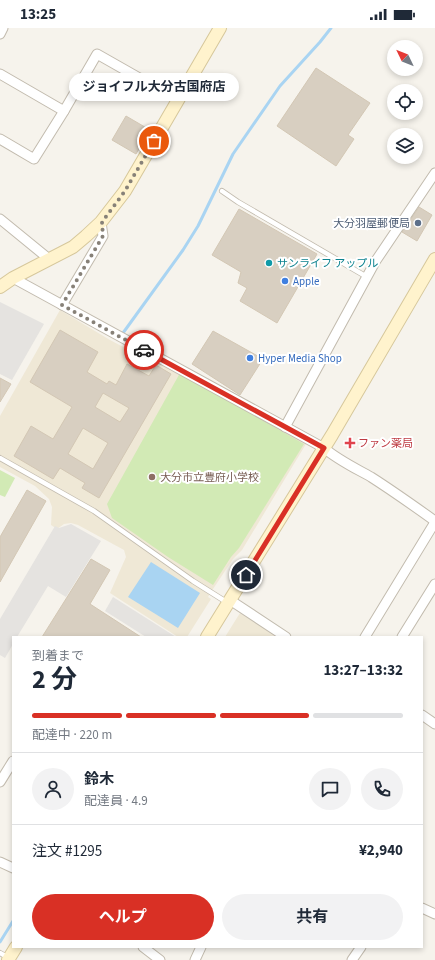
<!DOCTYPE html>
<html lang="ja">
<meta charset="utf-8">
<style>
:root{--surface:#fff;--page:#f2f2f3;--text:#1f2937;--muted:#747a83;--line:#e0e1e3;--accent:#d93025}
body{margin:0;font-family:"Source Sans 3","Noto Sans JP",sans-serif;background:var(--page);color:var(--text);height:100vh;display:flex;flex-direction:column;font-size:15px;white-space:nowrap}
*{box-sizing:border-box;margin:0}
p{font-size:13px;color:var(--muted)}
.icon{flex:none;width:22px;height:22px;fill:none;stroke:currentColor;stroke-width:2;stroke-linecap:round;stroke-linejoin:round}
.map{position:relative;flex:1;overflow:hidden}
.side{position:absolute;left:12px;top:608px;width:411px;height:312px;display:flex;flex-direction:column;background:var(--surface);border-radius:0px;box-shadow:0 2px 6px #0003}
.side>*{flex:none}
.needle{width:26px;rotate:313deg}
.tools{position:absolute;left:387px;top:12px;display:grid;gap:8px}
.tools a{display:grid;place-items:center;width:36px;height:36px;border-radius:50%;background:var(--surface);box-shadow:0 2px 6px #0003;font-size:20px}
.pin{position:absolute;display:grid;place-items:center;width:34px;height:34px;color:#fff;margin:-17px;border:2px solid #fff;border-radius:50%;box-shadow:0 1px 4px #0007}
.courier{position:absolute;display:grid;place-items:center;width:40px;height:40px;margin:-20px;border:3px solid #d93025;border-radius:50%;background:#fff;color:#222;box-shadow:0 1px 5px #0007}
.bubble{position:absolute;height:28px;border-radius:14px;background:var(--surface);box-shadow:0 2px 6px #0003;font-size:13px;font-weight:700;line-height:28px;text-align:center}
.head em{font-style:normal;font-weight:700}
.head div{display:flex;flex-direction:column-reverse}
.head{display:flex;align-items:center;justify-content:space-between;height:68px;padding:0 20px}
h1{font-size:26px;font-weight:700;line-height:30px}
.bar{display:grid;grid-template-columns:repeat(4,1fr);gap:6px 4px;align-content:center;height:48px;padding:0 20px}
.bar i{height:5px;border-radius:3px;background:var(--line)}
.bar .active{background:var(--accent)}
.bar p{grid-column:span 4}
.line{display:flex;align-items:center;gap:10px;padding:0 20px;border-top:1px solid var(--line)}
.line div{flex:1}
.round{display:grid;place-items:center;flex:none;width:42px;height:42px;border-radius:21px;background:var(--page)}
.action{display:flex;gap:8px;margin-top:auto;padding:8px 20px}
.action a{flex:1;height:46px;border-radius:24px;background:var(--accent);color:#fff;font-size:16px;font-weight:700;line-height:46px;text-align:center}
.action a+a{background:var(--page);color:var(--text)}
.status{display:flex;justify-content:space-between;align-items:center;height:28px;padding:0 20px;background:var(--surface);direction:ltr}
.status svg{height:11px;fill:currentColor}
.map>svg:first-child{display:block}
</style>
<div class="status"><b>13:25</b><svg viewBox="0 0 49 12"><path d="M0 12V9h3v3zM5 12V6h3v6zM10 12V3h3v9zM15 12V0h3v12zM26 1h20v11H26zM47 4h2v5h-2z"/></svg></div>
<div class="map">
<svg width="435" height="932" viewBox="0 0 435 932">
<rect width="100%" height="100%" fill="#f6f3ec"/>
<!-- education -->
<g fill="#efe8d6">
<polygon points="60,282 110,312 127,321 151,326 158,330 306,416 242,522 233,531 213,561 208,569 211,571 187,609 178,609 110,565 126,529 124,522 78,497 71,495 64,496 57,501 51,497 52,479 49,471 35,458 0,439 0,388"/>
<polygon points="240,585 277,609 225,609"/>
</g>
<!-- green -->
<g fill="#d2eab5">
<polygon points="180,345 304,416 239,520 231,529 213,557 168,529 112,490 107,476"/>
<polygon points="0,442 15,450 5,469 0,467"/>
</g>
<!-- parking -->
<g fill="#e5e3e0">
<polygon points="0,274 44,296 12,352 0,346"/>
<polygon points="71,496 101,513 66,569 48,558 17,609 13,609 13,616 5,630 0,627 0,591 55,498 59,500"/>
<polygon points="113,569 176,609 146,609 105,583"/>
</g>
<!-- water -->
<polygon fill="#a9d4f2" points="151,534 200,565 178,600 128,569"/>
<g fill="none" stroke-linecap="round" stroke-linejoin="round">
<!-- stream -->
<g stroke="#a9d4f2" stroke-width="3">
<polyline points="123,305 183,222 198,198 233,126 280,58 320,14 331,0"/>
<polyline points="0,914 13,893"/>
</g>
</g>
<!-- building -->
<g fill="#d8cfc1" stroke="#d3c7b4" fill-rule="evenodd">
<polygon points="316,40 370,75 348,107 354,111 336,138 277,98"/>
<polygon points="126,88 150,102 136,126 112,112"/>
<polygon points="419,179 432,187 417,213 402,204"/>
<polygon points="239,181 317,226 277,295 240,273 247,260 238,255 241,244 212,227"/>
<path d="M60 302 98 324 87 344 107 356 109 353 116 357 127 336 149 348 156 337 171 346 99 470 82 460 85 455 60 440 53 451 14 428 31 398 53 411 72 379 30 354ZM103 365 129 380 120 394 95 379ZM83 400 108 415 93 441 68 426Z"/>
<polygon points="213,303 263,331 240,367 192,336"/>
<polygon points="0,350 11,356 0,374"/>
<polygon points="27,462 46,473 0,554 0,509"/>
<polygon points="91,531 110,542 90,576 141,609 42,609"/>
</g>
<g fill="none" stroke-linecap="round" stroke-linejoin="round">
<!-- lane casing -->
<g stroke="#c2bbae" stroke-width="6">
<g id="lane">
<polyline points="222,163 238,174 367,249"/>
<polyline points="0,430 94,483 193,553 228,575"/>
<polyline points="0,925 9,930"/>
</g>
</g>
<!-- street casing -->
<g stroke="#c2bbae" stroke-width="11">
<g id="street">
<polyline points="0,6 3,0"/>
<polyline points="0,46 64,83 97,26 178,72"/>
<polyline points="0,111 34,131 64,83"/>
<polyline points="0,191 49,231"/>
<path d="M13 250 324 420C338 432 355 440 371 449 393 463 414 478 435 493"/>
<polyline points="62,277 103,208 101,194"/>
<polyline points="285,399 375,234 435,145"/>
<polyline points="230,572 286,609"/>
<polyline points="365,609 435,494"/>
<polyline points="402,609 435,556"/>
<polyline points="422,687 435,696"/>
<polyline points="0,754 13,733"/>
<polyline points="0,834 13,840"/>
<polyline points="422,880 435,886"/>
<polyline points="143,919 160,932"/>
<polyline points="195,932 201,919"/>
<polyline points="352,932 361,919"/>
</g>
</g>
<!-- secondary casing -->
<g stroke="#d6c79b" stroke-width="14">
<g id="secondary">
<polyline points="0,259 13,250 73,219 86,208 101,194 125,163 220,0"/>
<polyline points="207,609 332,407 435,231"/>
<polyline points="8,932 16,919"/>
</g>
</g>
<!-- lane -->
<use href="#lane" stroke="#fff" stroke-width="4.5"/>
<!-- street -->
<use href="#street" stroke="#fff" stroke-width="9"/>
<!-- secondary -->
<use href="#secondary" stroke="#fff3cd" stroke-width="12"/>
</g>
<g fill="none" stroke-linecap="round" stroke-linejoin="round">
<!-- done -->
<polyline stroke="#878178" stroke-width="4" stroke-dasharray="0 7.2" points="144,322 62,277 103,208 102,194 125,163 154,113"/>
<!-- route -->
<polyline stroke="#d93025" stroke-width="5" points="144,322 324,420 246,547"/>
</g>
<!-- markers -->
<circle fill="#5c6f8a" stroke="#fff" stroke-width="1.5" cx="418" cy="195" r="4"/>
<circle fill="#0f9aa8" stroke="#fff" stroke-width="1.5" cx="269" cy="235" r="4"/>
<g fill="#3f7fe0" stroke="#fff" stroke-width="1.5">
<circle cx="285" cy="253" r="4"/>
<circle cx="250" cy="330" r="4"/>
</g>
<path fill="#e0444e" stroke="#fff" stroke-width="1.5" d="M348 409h4v4h4v4h-4v4h-4v-4h-4v-4h4z"/>
<circle fill="#8d6e63" stroke="#fff" stroke-width="1.5" cx="152" cy="449" r="4"/>
<g text-anchor="middle" stroke-width="4" stroke-linejoin="round" paint-order="stroke">
<!-- service labels -->
<g font-size="11" fill="#4e5e75" stroke="#fff" text-anchor="end">
<text x="410" y="199">大分羽屋郵便局</text>
</g>
<!-- culture labels -->
<g font-size="11" fill="#0d838f" stroke="#fff" text-anchor="start">
<text x="277" y="239">サンライフ アップル</text>
</g>
<!-- shop labels -->
<g font-size="11" fill="#366cbe" stroke="#fff" text-anchor="start">
<text x="293" y="257">Apple</text>
<text x="258" y="334">Hyper Media Shop</text>
</g>
<!-- health labels -->
<g font-size="11" fill="#be3a42" stroke="#fff" text-anchor="start">
<text x="358" y="419">ファン薬局</text>
</g>
<!-- education labels -->
<g font-size="11" fill="#785e54" stroke="#fff" text-anchor="start">
<text x="160" y="453">大分市立豊府小学校</text>
</g>
</g>
</svg>
<div class="tools">
<a><svg class="needle" viewBox="-14 -14 28 28"><path d="M0-13l5 13h-10z" fill="#e53935"/><path d="M0 13l5-13h-10z" fill="#747a83"/></svg></a>
<a><svg class="icon" aria-label="locate" viewBox="0 0 24 24"><circle cx="12" cy="12" r="6"/><path d="M12 2v4M12 18v4M2 12h4M18 12h4"/></svg></a>
<a><svg class="icon" aria-label="layers" viewBox="0 0 24 24"><path d="M12 4l9 5-9 5-9-5zM3 14l9 5 9-5"/></svg></a>
</div>
<div class="pin" style="left:154px;top:113px;background:#ea580c"><svg class="icon" aria-label="bag" viewBox="0 0 24 24"><path d="M5 8h14l-1 12H6zM9 8a3 3 0 0 1 6 0"/></svg></div>
<div class="pin" style="left:246px;top:547px;background:#1f2937"><svg class="icon" aria-label="home" viewBox="0 0 24 24"><path d="M3 11l9-7 9 7M6 9v11h12V9"/></svg></div>
<div class="courier" style="left:144px;top:322px"><svg class="icon" aria-label="car" viewBox="0 0 24 24"><path d="M5 17H2v-5l4-1 3-4h7l3 4 3 1v5h-3M9 17h6M6 11h13"/><circle cx="7" cy="17" r="2"/><circle cx="17" cy="17" r="2"/></svg></div>
<div class="bubble" style="left:69px;top:45px;width:170px">ジョイフル大分古国府店</div>
<section class="side">
<div class="head"><div><h1>2 分</h1><p>到着まで</p></div><em>13:27–13:32</em></div>
<div class="bar"><i class="active"></i><i class="active"></i><i class="active"></i><i></i><p>配達中 · 220 m</p></div>
<div class="line" style="height:72px"><a class="round"><svg class="icon" aria-label="person" viewBox="0 0 24 24"><circle cx="12" cy="8" r="4"/><path d="M4 21q1-7 8-7t8 7"/></svg></a><div><b>鈴木</b><p>配達員 · 4.9</p></div><a class="round"><svg class="icon" aria-label="chat" viewBox="0 0 24 24"><path d="M4 5h16v11H9l-5 4z"/></svg></a><a class="round"><svg class="icon" aria-label="phone" viewBox="0 0 24 24"><path d="M5 4h4l2 5-3 2q2 4 5 5l2-3 5 2v4C11 20 4 13 5 4z"/></svg></a></div>
<div class="line" style="height:52px"><div>注文 #1295</div><b>¥2,940</b></div>
<div class="action"><a>ヘルプ</a><a>共有</a></div>
</section>
</div>
